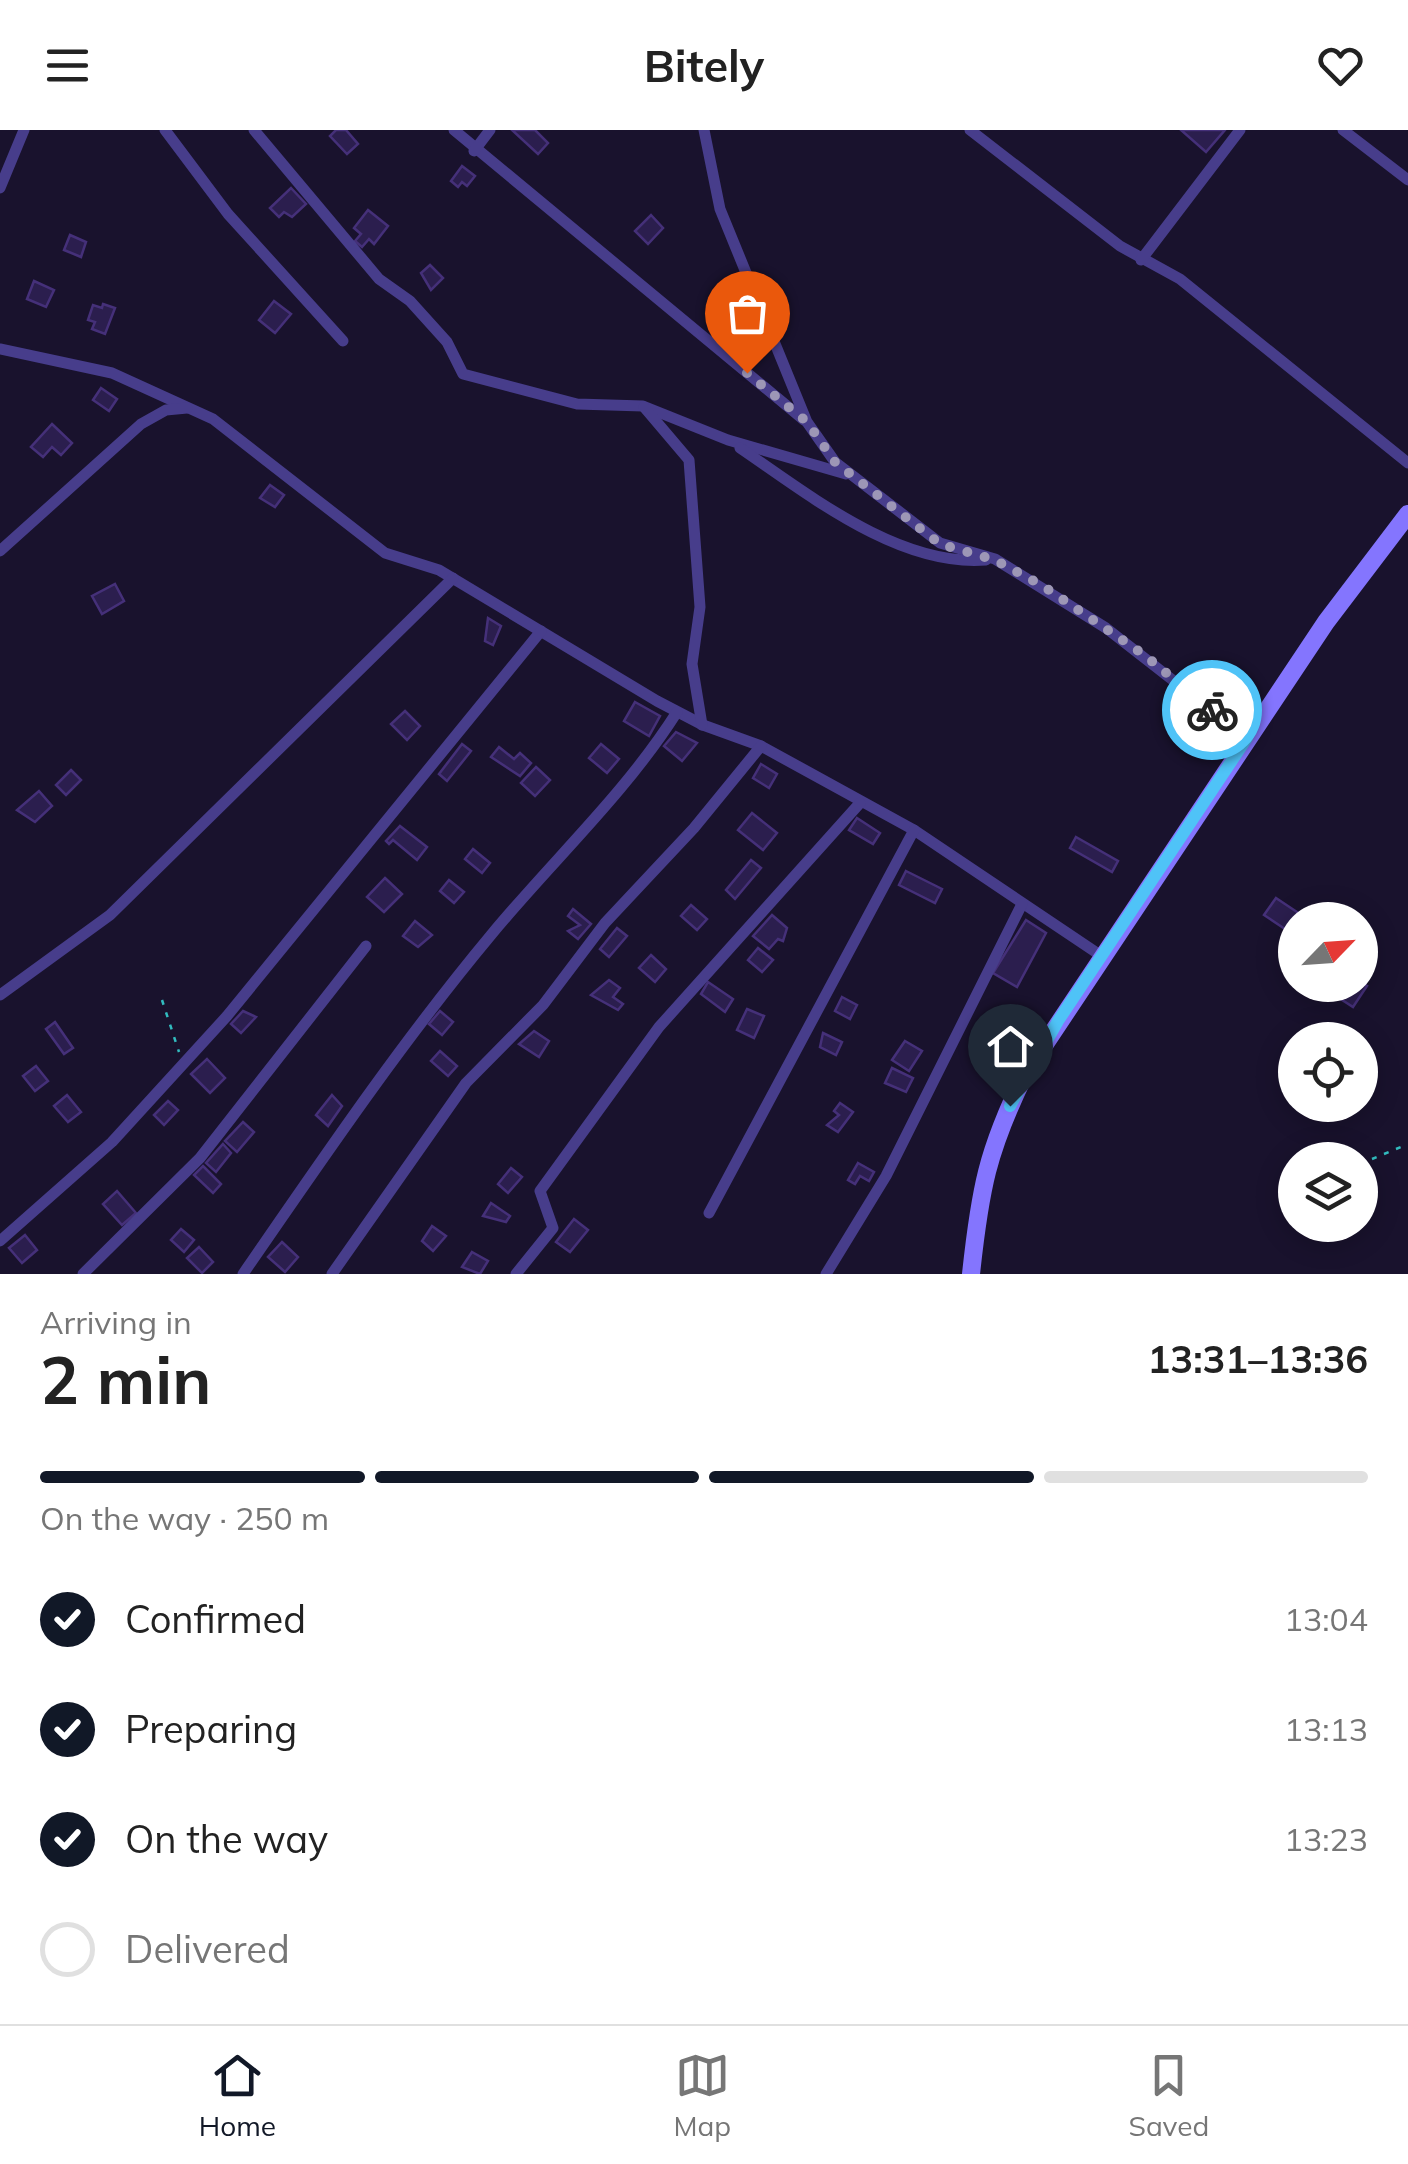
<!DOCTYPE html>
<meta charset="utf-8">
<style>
:root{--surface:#fff;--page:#f6f6f6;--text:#222;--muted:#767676;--line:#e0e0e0;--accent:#111827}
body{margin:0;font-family:Mulish,sans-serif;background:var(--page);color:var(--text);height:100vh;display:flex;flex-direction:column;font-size:38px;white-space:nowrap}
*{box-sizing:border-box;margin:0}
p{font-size:32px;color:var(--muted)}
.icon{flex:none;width:55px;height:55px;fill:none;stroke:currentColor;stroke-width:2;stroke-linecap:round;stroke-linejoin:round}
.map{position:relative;height:1144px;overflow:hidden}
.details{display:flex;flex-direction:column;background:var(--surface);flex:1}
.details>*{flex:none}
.needle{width:65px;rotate:65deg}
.controls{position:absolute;left:1278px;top:772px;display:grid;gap:20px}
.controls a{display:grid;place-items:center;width:100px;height:100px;border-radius:50%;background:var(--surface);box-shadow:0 5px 25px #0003;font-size:50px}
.pin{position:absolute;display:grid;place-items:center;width:85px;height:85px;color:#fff;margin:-102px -42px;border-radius:50% 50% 50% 0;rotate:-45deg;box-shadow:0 0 10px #0007}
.pin .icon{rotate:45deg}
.courier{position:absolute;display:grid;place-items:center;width:100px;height:100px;margin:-50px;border:8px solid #4fc3f7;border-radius:50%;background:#fff;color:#222;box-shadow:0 2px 12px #0007}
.head em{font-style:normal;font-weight:700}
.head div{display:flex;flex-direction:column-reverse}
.head{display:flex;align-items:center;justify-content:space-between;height:170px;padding:0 40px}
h1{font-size:65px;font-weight:700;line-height:75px}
.bar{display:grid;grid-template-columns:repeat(4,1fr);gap:15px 10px;align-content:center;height:120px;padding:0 40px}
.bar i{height:12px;border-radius:8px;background:var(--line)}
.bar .active{background:var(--accent)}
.bar p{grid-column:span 4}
ol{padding:0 40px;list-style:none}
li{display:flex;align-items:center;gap:30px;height:110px}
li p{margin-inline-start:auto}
li .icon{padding:10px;border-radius:50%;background:var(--accent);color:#fff;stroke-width:4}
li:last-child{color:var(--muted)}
li i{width:55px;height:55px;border:5px solid var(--line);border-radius:50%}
header{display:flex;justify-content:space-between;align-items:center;height:130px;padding:0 40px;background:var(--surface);font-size:45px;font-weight:700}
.tabs{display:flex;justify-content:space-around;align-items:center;height:140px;border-top:2px solid var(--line);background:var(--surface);font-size:28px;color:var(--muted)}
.tabs a{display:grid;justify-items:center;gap:5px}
.tabs .active{color:var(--accent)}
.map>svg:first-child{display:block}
</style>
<header><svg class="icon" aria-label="menu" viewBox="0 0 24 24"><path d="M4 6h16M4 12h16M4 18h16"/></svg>Bitely<svg class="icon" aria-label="heart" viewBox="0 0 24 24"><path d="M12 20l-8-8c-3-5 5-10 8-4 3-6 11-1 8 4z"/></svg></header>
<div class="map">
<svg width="1408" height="1144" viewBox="0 0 1408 1144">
<rect width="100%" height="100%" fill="#19122d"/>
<!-- building -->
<g fill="#2b1e4e" stroke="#453079" stroke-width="2.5">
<polygon points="336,0 346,0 358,14 347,24 330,6"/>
<polygon points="512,0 535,0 548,13 538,24"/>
<polygon points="1181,0 1225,0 1206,22"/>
<polygon points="462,36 475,46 467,56 462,52 458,57 451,51"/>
<polygon points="291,58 306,74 292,87 284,82 279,87 270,78"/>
<polygon points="368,80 388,96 374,114 369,109 362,117 355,111 361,104 354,98"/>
<polygon points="651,85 663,98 648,114 635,101"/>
<polygon points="70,105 86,112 81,127 64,120"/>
<polygon points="430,135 443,148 431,160 421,143"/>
<polygon points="34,151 54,160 46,177 27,169"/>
<polygon points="274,171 291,184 275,203 259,190"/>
<polygon points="103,174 115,178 105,204 92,199 95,192 88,190 93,175 102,178"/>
<polygon points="101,258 117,269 109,281 93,270"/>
<polygon points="52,294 72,313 61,325 52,317 43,327 31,317"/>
<polygon points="270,355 284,365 275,377 260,368"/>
<polygon points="115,454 124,471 102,484 92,466"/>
<polygon points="488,488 501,496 493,515 485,511"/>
<polygon points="635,572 660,586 649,606 624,591"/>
<polygon points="405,581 420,596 407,610 391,594"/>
<polygon points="676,602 697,613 682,631 664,616"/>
<polygon points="462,614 471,621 447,651 439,644"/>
<polygon points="601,614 619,629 607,643 589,628"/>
<polygon points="499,617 514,629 520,623 531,633 520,646 491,627"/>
<polygon points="761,634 777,644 769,658 753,648"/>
<polygon points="536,637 550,650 535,666 521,653"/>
<polygon points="71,640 81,650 66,665 56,655"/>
<polygon points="39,661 52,676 35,692 17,680"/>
<polygon points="752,683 777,703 763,720 738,700"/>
<polygon points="857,688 880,703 873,714 849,700"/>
<polygon points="400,696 427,717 417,730 393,710 389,714 386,711"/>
<polygon points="1076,707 1118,731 1112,742 1070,718"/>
<polygon points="473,719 490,733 482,743 465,729"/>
<polygon points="751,730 761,738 735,769 726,760"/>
<polygon points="906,741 942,759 935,773 899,755"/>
<polygon points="385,748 402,764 384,782 367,767"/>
<polygon points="449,750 464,762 454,773 440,761"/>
<polygon points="1276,768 1303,786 1295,790 1291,803 1264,785"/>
<polygon points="691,775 707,789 697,800 681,786"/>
<polygon points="573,779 591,794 578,809 568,801 580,795 568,786"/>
<polygon points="772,785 787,798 783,811 778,809 769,819 753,806"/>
<polygon points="1026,790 1046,803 1017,857 993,843"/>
<polygon points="415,791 432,805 418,817 403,806"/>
<polygon points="617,798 627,806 609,827 600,819"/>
<polygon points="758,818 773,830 762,842 748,830"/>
<polygon points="651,825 666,839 655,852 639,838"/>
<polygon points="609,850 620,858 613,867 623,874 618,880 591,865"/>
<polygon points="708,852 733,869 725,882 701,864"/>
<polygon points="1360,852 1367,856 1353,877 1333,864 1338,855"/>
<polygon points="842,867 857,875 850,889 835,881"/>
<polygon points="747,879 764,886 754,908 737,900"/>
<polygon points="243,881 256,887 241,903 231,894"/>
<polygon points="440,881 453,892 442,905 429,894"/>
<polygon points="55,892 73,918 64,924 46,899"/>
<polygon points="534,901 549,911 539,927 519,914"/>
<polygon points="823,903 842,912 836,925 820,917"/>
<polygon points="905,911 922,921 909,941 892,930"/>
<polygon points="440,921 457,936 448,946 431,931"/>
<polygon points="207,929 225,948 210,963 191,944"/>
<polygon points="36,936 48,951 35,961 23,946"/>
<polygon points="892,938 913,948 906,962 885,953"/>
<polygon points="67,965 81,982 68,992 54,976"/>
<polygon points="332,965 342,976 328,996 316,985"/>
<polygon points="168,971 178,980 164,995 154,985"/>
<polygon points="840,973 853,982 838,1002 827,995 839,985 834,981"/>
<polygon points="243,992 254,1002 237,1022 225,1011"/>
<polygon points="223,1014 231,1023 216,1042 206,1033"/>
<polygon points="858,1033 874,1042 869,1051 860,1046 855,1054 848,1050"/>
<polygon points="203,1036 221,1054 213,1063 194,1045"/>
<polygon points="511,1038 522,1047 508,1063 498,1054"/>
<polygon points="117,1061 136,1083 122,1095 103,1074"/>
<polygon points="491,1073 510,1086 506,1092 483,1086"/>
<polygon points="574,1089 588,1100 570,1122 556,1112"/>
<polygon points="432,1096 446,1106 433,1121 422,1111"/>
<polygon points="181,1099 194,1110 184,1122 171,1110"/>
<polygon points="25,1105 37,1120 22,1133 9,1118"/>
<polygon points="282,1112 298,1127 285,1142 268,1127"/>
<polygon points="199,1117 213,1132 202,1143 187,1128"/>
<polygon points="472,1122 488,1131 480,1144 462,1137"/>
</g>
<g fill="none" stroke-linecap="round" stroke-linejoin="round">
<!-- path -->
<g stroke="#32bcbf" stroke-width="2.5" stroke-dasharray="5 8" stroke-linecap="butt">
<polyline points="162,870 179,922"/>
<polyline points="1360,1034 1408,1014"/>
</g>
<!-- street -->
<g stroke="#473d8b" stroke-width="11">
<polyline points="165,0 228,84 343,211"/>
<polyline points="254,0 379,149 410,171 447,212 463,244 577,274 643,276 728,310 846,344"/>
<polyline points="454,0 804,290"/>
<polyline points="704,0 720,79 807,292 835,332 940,413 995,429 1106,498 1247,608"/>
<polyline points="970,0 1120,116 1180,149 1408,333"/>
<polyline points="1343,0 1408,50"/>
<polyline points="474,21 490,0"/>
<polyline points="0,58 24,0"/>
<polyline points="1141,130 1240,0"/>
<polyline points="0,219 112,243 213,289 385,423 439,440 657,571 703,595 761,616 914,700 1103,827"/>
<polyline points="644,277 689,330 700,477 692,534 702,595"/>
<path d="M740 318C809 365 899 437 986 430"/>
<polyline points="0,421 141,294 166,280 187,278"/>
<polyline points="0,865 110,785 453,448"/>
<polyline points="709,1083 914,700"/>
<polyline points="0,1111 112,1012 227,886 541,501"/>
<polyline points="83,1144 200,1028 366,816"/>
<path d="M243 1144C323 1028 401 913 491 805 553 730 625 664 677 582"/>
<polyline points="332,1144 466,953 543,875 605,793 694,698 761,616"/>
<polyline points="516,1144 553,1098 540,1061 659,897 860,673"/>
<polyline points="826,1144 886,1046 1022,774"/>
</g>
<!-- secondary -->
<path stroke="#8475fe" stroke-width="18" d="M971 1144C980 1060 987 1021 1025 944L1326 492 1408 384"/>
</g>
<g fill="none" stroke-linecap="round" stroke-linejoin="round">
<!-- done -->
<polyline stroke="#9d97b6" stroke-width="10" stroke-dasharray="0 18" points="747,243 807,292 835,332 940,414 995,430 1043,456 1143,524 1212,580"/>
<!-- route -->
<polyline stroke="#4fc3f7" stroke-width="12" points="1010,976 1058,891 1247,608 1212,580"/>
</g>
</svg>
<div class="controls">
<a><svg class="needle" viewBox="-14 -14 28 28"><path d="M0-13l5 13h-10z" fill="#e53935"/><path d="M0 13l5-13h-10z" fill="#767676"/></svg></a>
<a><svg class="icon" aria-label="locate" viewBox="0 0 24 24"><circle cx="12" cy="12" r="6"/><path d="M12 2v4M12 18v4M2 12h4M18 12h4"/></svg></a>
<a><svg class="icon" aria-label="layers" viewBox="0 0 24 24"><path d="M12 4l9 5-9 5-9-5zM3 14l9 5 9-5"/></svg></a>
</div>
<div class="pin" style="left:747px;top:243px;background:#ea580c"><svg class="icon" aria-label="bag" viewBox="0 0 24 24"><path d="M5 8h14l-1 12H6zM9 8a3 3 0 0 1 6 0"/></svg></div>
<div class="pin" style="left:1010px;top:976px;background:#1f2937"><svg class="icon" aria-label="home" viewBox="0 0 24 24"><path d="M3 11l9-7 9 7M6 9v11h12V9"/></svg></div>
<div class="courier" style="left:1212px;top:580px"><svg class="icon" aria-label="bike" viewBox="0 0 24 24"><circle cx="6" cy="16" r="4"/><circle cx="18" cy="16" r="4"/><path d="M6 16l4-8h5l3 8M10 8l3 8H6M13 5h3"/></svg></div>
</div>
<section class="details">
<div class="head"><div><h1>2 min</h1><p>Arriving in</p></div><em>13:31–13:36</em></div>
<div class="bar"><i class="active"></i><i class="active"></i><i class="active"></i><i></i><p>On the way · 250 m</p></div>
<ol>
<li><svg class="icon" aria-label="check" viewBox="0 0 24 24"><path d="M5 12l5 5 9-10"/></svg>Confirmed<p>13:04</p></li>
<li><svg class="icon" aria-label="check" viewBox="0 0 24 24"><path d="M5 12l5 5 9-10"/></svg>Preparing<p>13:13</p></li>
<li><svg class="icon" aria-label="check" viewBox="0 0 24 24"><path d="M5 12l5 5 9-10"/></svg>On the way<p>13:23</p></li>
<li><i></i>Delivered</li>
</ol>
</section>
<nav class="tabs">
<a class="active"><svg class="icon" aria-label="home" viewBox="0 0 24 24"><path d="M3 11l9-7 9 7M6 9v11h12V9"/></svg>Home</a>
<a><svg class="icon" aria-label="map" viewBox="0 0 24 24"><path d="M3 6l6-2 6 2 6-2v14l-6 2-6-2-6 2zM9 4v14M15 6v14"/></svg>Map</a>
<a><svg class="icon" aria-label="saved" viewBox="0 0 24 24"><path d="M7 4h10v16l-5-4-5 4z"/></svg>Saved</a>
</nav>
